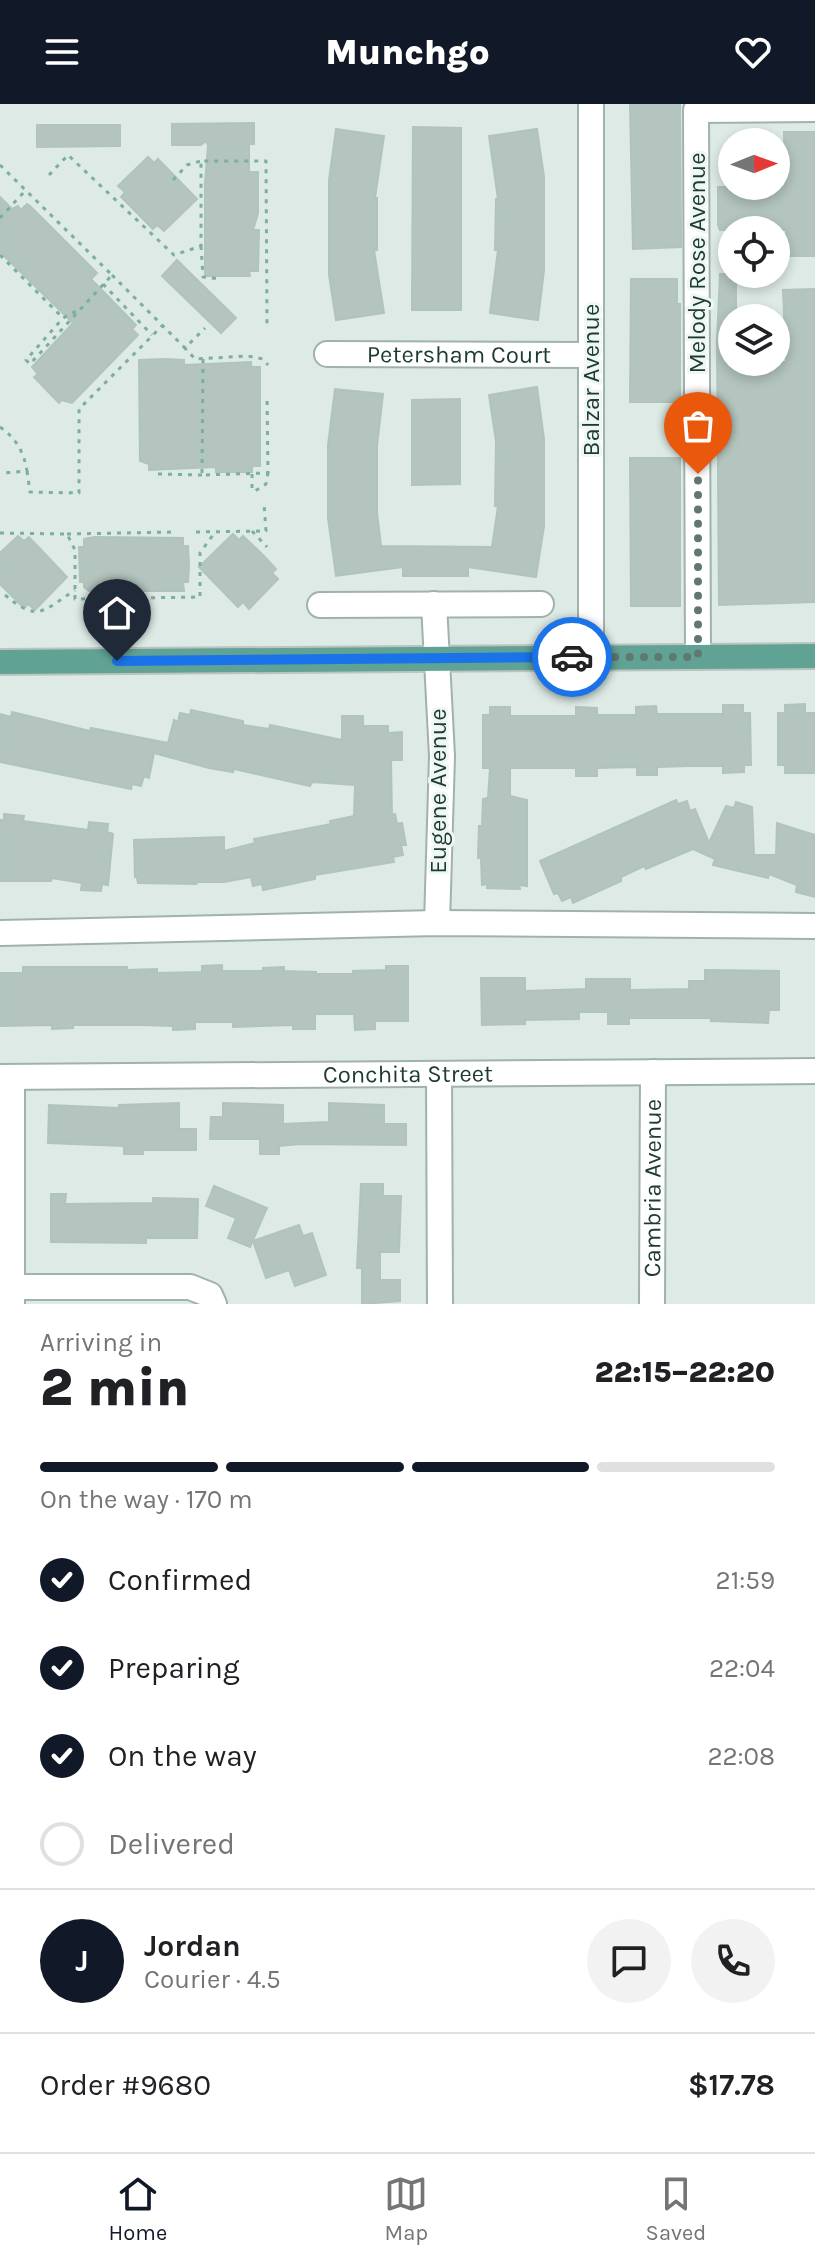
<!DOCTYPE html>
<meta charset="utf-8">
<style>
:root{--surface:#fff;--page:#f2f2f2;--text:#202124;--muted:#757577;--line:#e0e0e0;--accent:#111827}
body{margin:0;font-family:Karla,sans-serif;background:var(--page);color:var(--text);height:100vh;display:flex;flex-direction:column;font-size:30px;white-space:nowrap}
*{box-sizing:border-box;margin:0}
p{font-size:26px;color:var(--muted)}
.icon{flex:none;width:44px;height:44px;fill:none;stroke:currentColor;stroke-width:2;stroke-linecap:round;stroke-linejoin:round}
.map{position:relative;height:1200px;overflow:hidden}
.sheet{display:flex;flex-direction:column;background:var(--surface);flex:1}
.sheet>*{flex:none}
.needle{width:52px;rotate:89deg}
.controls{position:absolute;left:718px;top:24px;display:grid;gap:16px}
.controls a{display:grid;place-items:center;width:72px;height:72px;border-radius:50%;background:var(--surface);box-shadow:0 4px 12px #0003;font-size:40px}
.pin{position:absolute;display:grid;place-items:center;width:68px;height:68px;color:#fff;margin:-82px -34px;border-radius:50% 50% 50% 0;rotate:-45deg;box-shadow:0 0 8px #0007}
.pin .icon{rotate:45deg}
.courier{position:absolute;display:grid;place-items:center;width:80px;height:80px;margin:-40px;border:6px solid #1a73e8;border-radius:50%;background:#fff;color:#222;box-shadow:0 2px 10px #0007}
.overview em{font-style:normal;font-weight:800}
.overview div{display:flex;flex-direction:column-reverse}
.overview{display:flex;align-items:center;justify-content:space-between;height:136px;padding:0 40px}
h1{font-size:52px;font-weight:800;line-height:60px}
.bar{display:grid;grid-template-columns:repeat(4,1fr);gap:12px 8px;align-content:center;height:96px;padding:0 40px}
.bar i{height:10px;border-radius:6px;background:var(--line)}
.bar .active{background:var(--accent)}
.bar p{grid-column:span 4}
.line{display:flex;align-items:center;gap:20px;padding:0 40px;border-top:2px solid var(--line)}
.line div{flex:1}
.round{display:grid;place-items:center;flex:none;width:84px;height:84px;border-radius:42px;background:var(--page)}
ol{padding:0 40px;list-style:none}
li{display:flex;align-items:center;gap:24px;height:88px}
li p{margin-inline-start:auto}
li .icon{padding:8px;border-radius:50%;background:var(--accent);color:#fff;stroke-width:4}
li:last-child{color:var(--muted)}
li i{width:44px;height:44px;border:4px solid var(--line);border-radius:50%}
header{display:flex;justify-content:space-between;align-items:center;height:104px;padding:0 40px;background:var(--accent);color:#fff;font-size:36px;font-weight:800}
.menu{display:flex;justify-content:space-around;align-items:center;height:112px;border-top:2px solid var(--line);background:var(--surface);font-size:22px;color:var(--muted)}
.menu a{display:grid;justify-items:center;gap:4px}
.menu .active{color:var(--accent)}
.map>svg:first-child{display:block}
</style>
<header><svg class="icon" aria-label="menu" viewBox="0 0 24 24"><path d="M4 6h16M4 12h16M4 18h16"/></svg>Munchgo<svg class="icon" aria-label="heart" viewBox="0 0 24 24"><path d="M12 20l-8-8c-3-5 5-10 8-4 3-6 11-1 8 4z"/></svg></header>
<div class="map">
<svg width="815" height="1200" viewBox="0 0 815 1200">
<rect width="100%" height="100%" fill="#ddeae5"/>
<!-- building -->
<g fill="#b3c5be" stroke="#b0c4bc" stroke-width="2">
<polygon points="630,0 680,0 681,143 633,145"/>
<polygon points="254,19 254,40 249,40 249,68 258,68 258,109 253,126 259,126 258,167 249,167 250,172 205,172 205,79 208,41 206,37 201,41 172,41 172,20"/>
<polygon points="37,21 120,21 120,42 37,43"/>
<polygon points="413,23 461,24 461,206 412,206"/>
<polygon points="336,25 384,32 375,94 377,94 377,146 374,146 384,209 336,216 329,171 329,76"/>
<polygon points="537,25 544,73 544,166 538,216 490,209 498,146 495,146 496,95 498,95 489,32"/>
<polygon points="784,28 815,28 815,152 786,152 786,126 720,126 718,121 718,83 785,82"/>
<polygon points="148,53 154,59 158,55 197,95 164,127 157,121 153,125 121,93 125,88 118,82"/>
<polygon points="0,93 12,105 18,102 21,106 27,100 30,102 97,169 91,175 136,221 132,225 138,231 72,299 61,296 59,299 34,273 38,270 32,263 73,219 0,148"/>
<polygon points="177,156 236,214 221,229 162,172"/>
<polygon points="720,170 736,170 736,214 732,214 732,258 786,258 783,186 815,185 815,498 719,501 717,237"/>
<polygon points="631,175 677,175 677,200 680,200 680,298 630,298"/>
<polygon points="165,255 184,256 184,261 251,258 251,263 260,263 260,362 252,362 252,368 216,368 216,363 149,366 149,360 140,357 139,256"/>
<polygon points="537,283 544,335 544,422 536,473 468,463 468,472 403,472 403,463 336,472 328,414 328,341 335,285 383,290 377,342 377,408 381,442 492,443 498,402 495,402 496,337 489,291"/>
<polygon points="460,295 460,380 412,381 412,296"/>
<polygon points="630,354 680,354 680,502 631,502"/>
<polygon points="233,430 239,436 243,432 262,450 276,465 272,469 278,475 249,505 243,498 238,503 199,463"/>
<polygon points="18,432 24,437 29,433 67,473 35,506 28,500 24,504 0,480 0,449"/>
<polygon points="94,433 183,434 183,442 188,442 189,461 188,478 183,478 184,487 89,487 84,483 84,478 80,478 79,443 84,443 84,435"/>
<polygon points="805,600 805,609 815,609 815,669 785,669 785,661 778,661 778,609 785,609 785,601"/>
<polygon points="723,601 743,601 743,609 750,609 751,661 744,661 744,668 723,669 723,662 687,662 657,663 657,671 637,671 637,663 597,664 597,672 576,672 576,664 510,664 510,692 527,696 527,782 519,781 520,785 487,784 487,780 482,781 481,754 478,754 479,722 482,722 483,695 488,694 490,664 483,664 483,611 490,611 490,603 510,603 510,612 576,612 576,603 597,604 597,611 636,611 636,603 656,602 657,610 723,610"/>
<polygon points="191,606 243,617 243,621 269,625 270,621 342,636 342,612 363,612 363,622 388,622 388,629 402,628 402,656 391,656 392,711 395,710 397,720 402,719 406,741 401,741 403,751 393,753 394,758 315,771 315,775 263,786 262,780 253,782 251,773 224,778 198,778 196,780 138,779 137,773 135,773 134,736 224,733 224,747 255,739 254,735 331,720 330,717 354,712 355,681 312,678 310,682 234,665 233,668 209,664 154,649 149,674 144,672 141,682 132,680 131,685 0,658 0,610 11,613 12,608 90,627 91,624 168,639 174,616 178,618 180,609 190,611"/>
<polygon points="676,696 678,700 687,697 690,707 695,705 709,739 726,702 734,704 736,698 752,703 754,751 776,751 777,719 815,731 815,793 796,788 797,781 769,770 768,774 713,761 715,755 693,745 646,765 644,762 621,773 621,777 573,799 571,793 562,797 558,789 554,790 540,757"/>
<polygon points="4,710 24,712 23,717 88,726 89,718 108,720 107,728 113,730 108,781 102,780 101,787 81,786 82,779 52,774 51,777 0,777 0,716 4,716"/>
<polygon points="222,861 222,867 263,867 263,864 284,863 284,867 316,868 316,870 353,870 353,867 386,866 386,862 408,862 408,917 375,917 375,925 355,926 354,910 315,910 315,925 293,925 293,921 233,923 233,918 195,918 195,925 173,926 173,922 143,921 73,921 73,924 52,925 52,921 0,922 0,869 23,869 23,863 127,863 127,866 157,865 157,869 202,868 202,862"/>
<polygon points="705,866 779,867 779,906 769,906 768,919 711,917 711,914 629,914 629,920 608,920 608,908 579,908 579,915 525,916 525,920 482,921 481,874 525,874 525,887 586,885 586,875 630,875 630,886 689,885 689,877 705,877"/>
<polygon points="179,999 179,1025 196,1025 196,1046 143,1046 143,1050 124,1050 124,1042 48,1039 49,1001 119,1004 119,1001"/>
<polygon points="223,999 283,1001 283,1020 329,1018 329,999 384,1001 384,1020 406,1020 406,1041 300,1040 279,1042 279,1050 260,1050 260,1035 210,1035 211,1013 223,1013"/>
<polygon points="361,1080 383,1080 383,1092 401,1092 399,1148 380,1148 380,1176 400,1176 400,1197 362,1200 362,1164 357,1164"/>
<polygon points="214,1082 267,1104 250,1143 228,1134 236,1114 206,1102"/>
<polygon points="51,1090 66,1090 65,1100 153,1099 153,1094 198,1095 197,1134 146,1134 146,1139 51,1138"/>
<polygon points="299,1121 303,1132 312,1129 326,1171 295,1182 289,1166 266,1174 253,1137"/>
</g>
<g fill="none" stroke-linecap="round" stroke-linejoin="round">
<!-- minor casing -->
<g stroke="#a0b2ac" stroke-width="28">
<g id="minor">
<polyline points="591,0 591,553"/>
<path id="s1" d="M327 250 591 251"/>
<polyline points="434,500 442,652 437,819"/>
<polyline points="320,501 541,500"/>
<polyline points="698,553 696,6 815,5"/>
<polyline points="0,829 437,819 815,822"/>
<polyline points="439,970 440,1200"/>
<path id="s2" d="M0 973 815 967"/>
<polyline points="12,973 12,1200"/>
<polyline points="12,1183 190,1183 210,1191 214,1200"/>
<path id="s3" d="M652 1200 653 968"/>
</g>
</g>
<!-- major casing -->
<g stroke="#bcc4c2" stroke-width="28">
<polyline id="major" points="0,558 815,552"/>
</g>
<!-- path -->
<g stroke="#7cafa1" stroke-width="3" stroke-dasharray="4 6" stroke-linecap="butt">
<polyline points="0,61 112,171 30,260 26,256 63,214 78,206"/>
<polyline points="49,71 68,51 174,151 201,142 201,57 266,57 267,220"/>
<polyline points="173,76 187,61 201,57"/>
<polyline points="0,114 25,87"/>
<polyline points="201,142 203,173 220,175"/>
<polyline points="0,151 63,214"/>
<polyline points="112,171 185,244 205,224"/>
<polyline points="103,180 152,231"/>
<polyline points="184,243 195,255 248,252 263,255 268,261"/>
<polyline points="203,255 202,371 268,369 267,291"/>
<path d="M0 323C16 334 24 348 27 367L4 369"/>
<polyline points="27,367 30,388 79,389 79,305 162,222"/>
<polyline points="158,370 202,371"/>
<polyline points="252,370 252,386 255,387 266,380 268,369"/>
<polyline points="252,427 267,443"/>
<polyline points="196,428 266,427 264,400"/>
<polyline points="0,429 67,430 75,446 75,495 200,493 200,449 215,428"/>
<polyline points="67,430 177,428"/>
<path d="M5 491C38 519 43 507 75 486"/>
</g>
<!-- minor -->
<use href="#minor" stroke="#fff" stroke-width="24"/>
<!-- major -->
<use href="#major" stroke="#60a294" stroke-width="24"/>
</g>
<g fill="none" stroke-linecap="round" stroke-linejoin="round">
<!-- done -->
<polyline stroke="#617872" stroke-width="8" stroke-dasharray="0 14.4" points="572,553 698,553 698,370"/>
<!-- route -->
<polyline stroke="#1a73e8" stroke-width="10" points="117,557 572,553"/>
</g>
<g text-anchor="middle" stroke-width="6" stroke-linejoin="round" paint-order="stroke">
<!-- street labels -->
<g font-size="24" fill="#1e3a34" stroke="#eef7f3">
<text transform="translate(697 159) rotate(-90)" y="8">Melody Rose Avenue</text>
<text dy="8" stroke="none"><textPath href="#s1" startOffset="132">Petersham Court</textPath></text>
<text transform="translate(591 276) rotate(-90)" y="8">Balzar Avenue</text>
<text transform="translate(438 687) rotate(-90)" y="8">Eugene Avenue</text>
<text dy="8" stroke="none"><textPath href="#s2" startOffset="408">Conchita Street</textPath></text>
<text dy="8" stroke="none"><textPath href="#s3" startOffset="116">Cambria Avenue</textPath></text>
</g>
</g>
</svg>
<div class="controls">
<a><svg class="needle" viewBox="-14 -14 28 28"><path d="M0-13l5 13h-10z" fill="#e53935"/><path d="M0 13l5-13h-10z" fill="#757577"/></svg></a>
<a><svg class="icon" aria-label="locate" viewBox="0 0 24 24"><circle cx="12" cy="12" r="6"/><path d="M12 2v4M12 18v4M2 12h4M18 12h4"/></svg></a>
<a><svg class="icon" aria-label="layers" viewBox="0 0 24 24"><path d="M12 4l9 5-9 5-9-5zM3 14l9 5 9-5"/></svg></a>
</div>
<div class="pin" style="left:698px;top:370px;background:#ea580c"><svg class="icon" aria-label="bag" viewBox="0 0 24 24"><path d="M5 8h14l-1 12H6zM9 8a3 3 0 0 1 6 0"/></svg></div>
<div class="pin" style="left:117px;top:557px;background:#1f2937"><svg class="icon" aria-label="home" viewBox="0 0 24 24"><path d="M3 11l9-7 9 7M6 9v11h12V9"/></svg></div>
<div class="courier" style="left:572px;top:553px"><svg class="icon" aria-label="car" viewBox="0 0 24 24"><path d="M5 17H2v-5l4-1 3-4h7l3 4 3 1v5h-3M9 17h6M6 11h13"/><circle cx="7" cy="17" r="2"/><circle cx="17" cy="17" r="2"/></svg></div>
</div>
<section class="sheet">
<div class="overview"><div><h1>2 min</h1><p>Arriving in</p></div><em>22:15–22:20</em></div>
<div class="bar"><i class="active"></i><i class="active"></i><i class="active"></i><i></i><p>On the way · 170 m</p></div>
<ol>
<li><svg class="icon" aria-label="check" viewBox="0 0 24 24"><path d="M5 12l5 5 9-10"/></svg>Confirmed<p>21:59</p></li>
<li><svg class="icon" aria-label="check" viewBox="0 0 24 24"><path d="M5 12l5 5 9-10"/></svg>Preparing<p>22:04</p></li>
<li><svg class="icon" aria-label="check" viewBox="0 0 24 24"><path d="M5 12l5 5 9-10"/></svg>On the way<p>22:08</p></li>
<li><i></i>Delivered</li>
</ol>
<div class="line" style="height:144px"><b class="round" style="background:var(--accent);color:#fff">J</b><div><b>Jordan</b><p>Courier · 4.5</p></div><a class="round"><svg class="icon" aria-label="chat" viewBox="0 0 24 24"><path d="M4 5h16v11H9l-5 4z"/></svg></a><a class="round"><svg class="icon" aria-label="phone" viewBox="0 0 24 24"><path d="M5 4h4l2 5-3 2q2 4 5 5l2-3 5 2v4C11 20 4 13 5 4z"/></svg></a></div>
<div class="line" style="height:104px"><div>Order #9680</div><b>$17.78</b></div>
</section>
<nav class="menu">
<a class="active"><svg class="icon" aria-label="home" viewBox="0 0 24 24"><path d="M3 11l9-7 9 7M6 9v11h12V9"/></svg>Home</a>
<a><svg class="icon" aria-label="map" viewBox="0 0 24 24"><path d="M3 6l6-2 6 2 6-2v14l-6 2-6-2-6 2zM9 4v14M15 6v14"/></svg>Map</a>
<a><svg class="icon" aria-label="saved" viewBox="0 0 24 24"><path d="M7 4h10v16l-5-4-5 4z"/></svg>Saved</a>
</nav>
